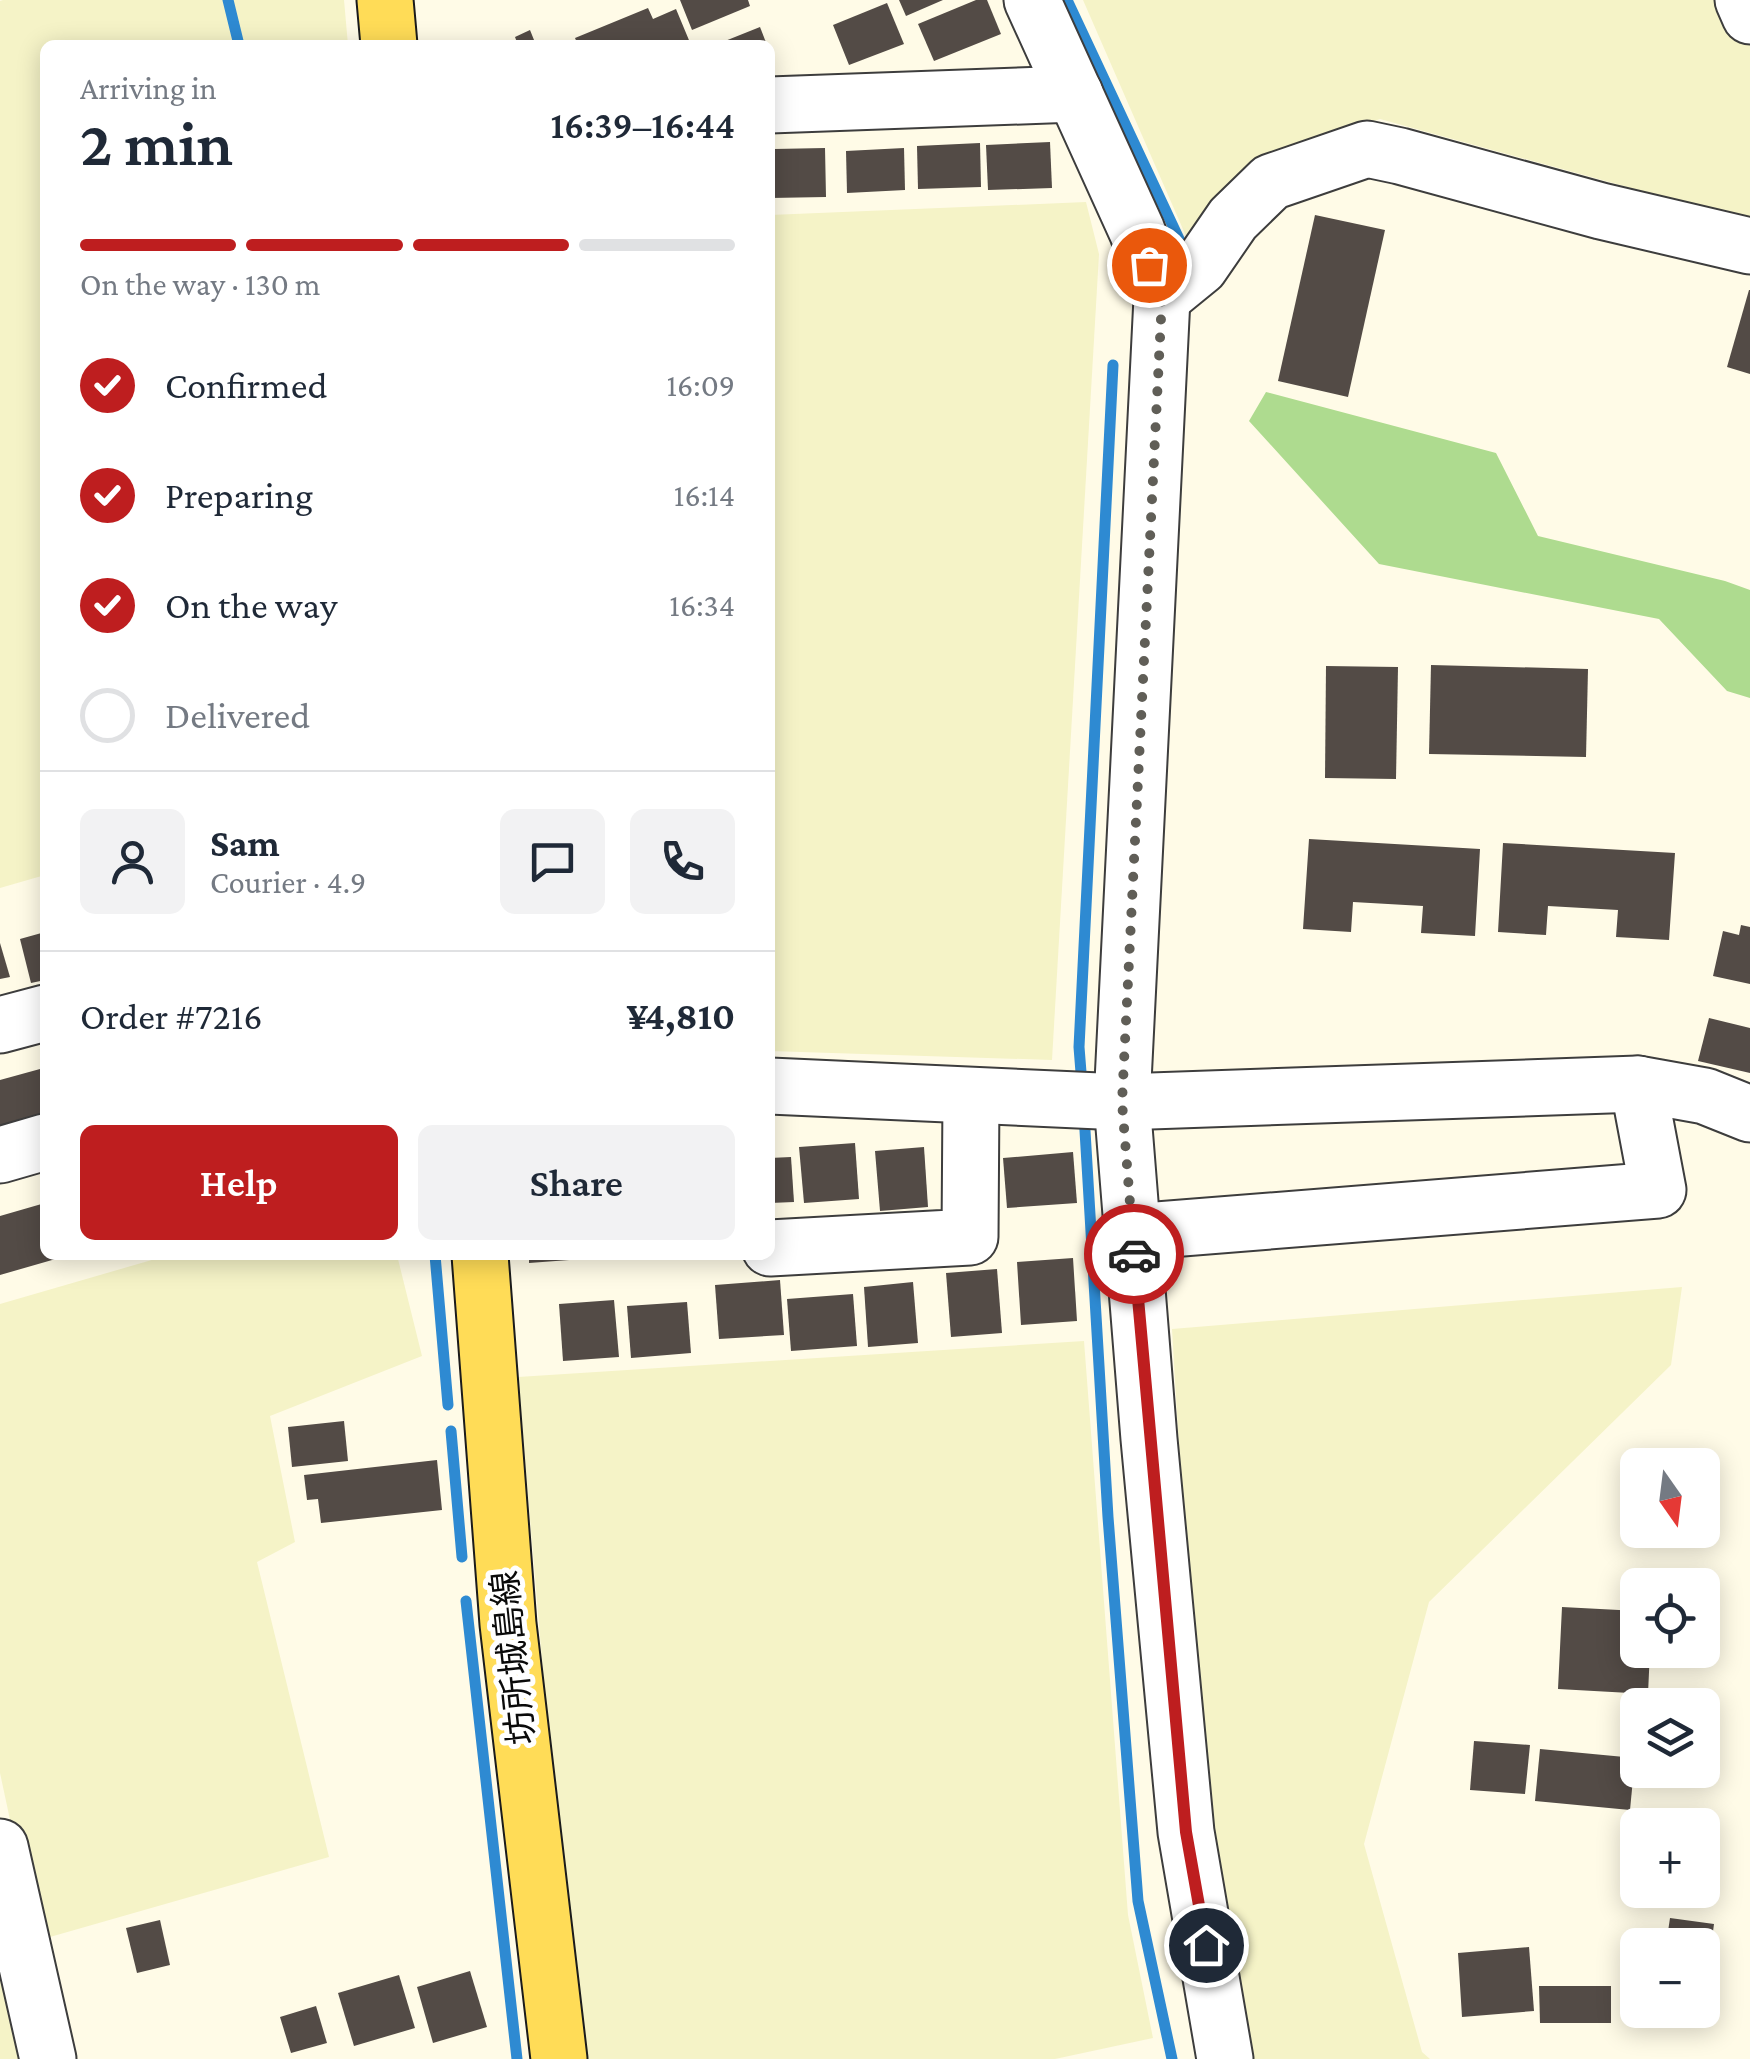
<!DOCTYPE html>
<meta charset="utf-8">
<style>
:root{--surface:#fff;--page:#f2f2f3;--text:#1f2937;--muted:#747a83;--line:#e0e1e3;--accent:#be1e1f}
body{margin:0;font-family:"Crimson Pro","Noto Sans JP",serif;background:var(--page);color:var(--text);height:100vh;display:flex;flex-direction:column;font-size:38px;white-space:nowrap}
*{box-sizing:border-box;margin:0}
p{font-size:32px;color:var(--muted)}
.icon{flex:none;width:55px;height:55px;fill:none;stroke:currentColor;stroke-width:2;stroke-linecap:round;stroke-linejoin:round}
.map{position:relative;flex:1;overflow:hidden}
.sheet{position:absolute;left:40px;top:40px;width:735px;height:1220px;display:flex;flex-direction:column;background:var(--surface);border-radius:15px;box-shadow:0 5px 25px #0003}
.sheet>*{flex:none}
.needle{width:65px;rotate:166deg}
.tools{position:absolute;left:1620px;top:1448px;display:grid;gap:20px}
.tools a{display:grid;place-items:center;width:100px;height:100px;border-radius:15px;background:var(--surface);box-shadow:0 5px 25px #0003;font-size:50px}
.pin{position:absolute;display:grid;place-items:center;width:85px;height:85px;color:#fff;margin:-42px;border:5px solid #fff;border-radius:50%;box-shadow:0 2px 10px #0007}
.courier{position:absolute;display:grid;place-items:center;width:100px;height:100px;margin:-50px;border:8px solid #be1e1f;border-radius:50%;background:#fff;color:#222;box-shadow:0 2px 12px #0007}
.summary em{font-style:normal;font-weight:600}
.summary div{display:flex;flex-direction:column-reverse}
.summary{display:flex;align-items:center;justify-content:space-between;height:170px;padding:0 40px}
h1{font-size:65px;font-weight:600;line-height:75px}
.bar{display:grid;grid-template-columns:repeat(4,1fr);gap:15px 10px;align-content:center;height:120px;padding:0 40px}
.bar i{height:12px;border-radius:8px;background:var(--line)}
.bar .selected{background:var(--accent)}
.bar p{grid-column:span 4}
.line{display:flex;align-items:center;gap:25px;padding:0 40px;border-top:2px solid var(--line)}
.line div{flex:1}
.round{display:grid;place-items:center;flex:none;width:105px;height:105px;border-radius:15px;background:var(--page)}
ol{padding:0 40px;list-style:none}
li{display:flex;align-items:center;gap:30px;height:110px}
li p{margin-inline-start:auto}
li .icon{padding:10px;border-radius:50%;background:var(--accent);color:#fff;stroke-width:4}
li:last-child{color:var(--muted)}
li i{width:55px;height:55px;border:5px solid var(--line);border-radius:50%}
.cta{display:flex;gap:20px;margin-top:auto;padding:20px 40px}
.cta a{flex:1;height:115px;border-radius:15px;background:var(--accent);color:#fff;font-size:40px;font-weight:600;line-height:115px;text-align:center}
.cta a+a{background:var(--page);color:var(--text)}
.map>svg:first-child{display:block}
</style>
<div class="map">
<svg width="1750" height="2059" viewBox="0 0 1750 2059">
<rect width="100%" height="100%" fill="#fffbe7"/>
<!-- farmland -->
<g fill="#f5f3c7">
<polygon points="3,0 344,0 348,45 45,45 45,875 0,888 0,1"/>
<polygon points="1083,0 1750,0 1750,217 1740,218 1380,119 1252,162 1189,243"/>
<polygon points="1086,202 1099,254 1052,1060 770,1051 770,215"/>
<polygon points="169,1255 397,1255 422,1356 270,1416 295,1542 257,1562 329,1857 36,1941 0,1773 0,1304"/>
<polygon points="1682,1287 1671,1365 1429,1602 1364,1844 1422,2052 1430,2059 1241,2059 1204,1872 1172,1329"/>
<polygon points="1084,1341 1128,1915 1153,2038 1055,2059 587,2059 546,1707 518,1377"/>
<polygon points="0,1928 30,2059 0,2059"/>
</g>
<!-- forest -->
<polygon fill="#aedb8f" points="1266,392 1496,453 1538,536 1725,581 1750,590 1750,698 1727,691 1659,619 1379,564 1249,421"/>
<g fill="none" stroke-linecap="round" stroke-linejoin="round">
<!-- stream -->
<g stroke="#2e8ad2" stroke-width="11">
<polyline points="228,0 239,45"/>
<polyline points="1067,0 1180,241"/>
<polyline points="1082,1085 1079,1047 1113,365"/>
<polyline points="1084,1114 1108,1517 1138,1901 1172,2059"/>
<polyline points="435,1255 448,1405"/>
<polyline points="451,1431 462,1557"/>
<polyline points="466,1601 517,2059"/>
</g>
</g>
<!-- building -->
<g fill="#534b46">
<polygon points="680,0 748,0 750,6 692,30"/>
<polygon points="899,0 943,0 906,16"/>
<polygon points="976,0 987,0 1001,34 934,61 918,24"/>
<polygon points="887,3 904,44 849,65 833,25"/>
<polygon points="648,8 653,19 676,9 691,45 578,45 575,38"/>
<polygon points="760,27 767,45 715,45"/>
<polygon points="530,30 536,45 518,45 515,37"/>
<polygon points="774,131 774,149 825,148 826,197 770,198 770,132"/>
<polygon points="1050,142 1052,188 988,190 986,145"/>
<polygon points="980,143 981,187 918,189 917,146"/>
<polygon points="904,148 905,190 847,193 846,151"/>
<polygon points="1315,215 1385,230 1348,397 1278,381"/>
<polygon points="1749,290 1750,290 1750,374 1727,367"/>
<polygon points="1431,665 1588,669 1586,757 1429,754"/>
<polygon points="1326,666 1398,667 1396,779 1325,778"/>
<polygon points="1309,839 1480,849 1475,936 1421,933 1423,906 1353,902 1351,932 1303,929"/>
<polygon points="1503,843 1675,853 1669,940 1616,937 1618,910 1548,906 1546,935 1498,932"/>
<polygon points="1741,925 1750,927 1750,984 1713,976 1723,931 1739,935"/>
<polygon points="45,932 45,980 31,983 20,939"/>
<polygon points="0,943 10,977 0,979"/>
<polygon points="1709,1018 1750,1028 1750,1073 1698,1061"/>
<polygon points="40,1069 45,1085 45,1115 0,1127 0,1080"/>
<polygon points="855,1143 859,1199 804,1203 799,1147"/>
<polygon points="924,1147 928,1207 880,1211 875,1151"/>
<polygon points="1073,1152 1077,1203 1007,1208 1003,1158"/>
<polygon points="791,1157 794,1202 770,1203 770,1158"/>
<polygon points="45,1203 45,1255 66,1256 0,1275 0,1216"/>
<polygon points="529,1255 596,1255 596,1258 529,1263"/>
<polygon points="1073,1258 1077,1321 1021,1325 1017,1262"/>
<polygon points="997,1269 1002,1333 951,1337 946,1273"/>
<polygon points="780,1280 784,1335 719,1339 715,1285"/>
<polygon points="913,1282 918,1343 868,1347 864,1287"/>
<polygon points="853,1294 857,1346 791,1351 787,1299"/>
<polygon points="614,1300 619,1357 563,1361 559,1304"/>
<polygon points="687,1302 691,1353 631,1358 627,1306"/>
<polygon points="344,1421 348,1461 292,1467 288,1427"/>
<polygon points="437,1460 442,1510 321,1523 318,1499 307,1500 304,1475"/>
<polygon points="1562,1607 1638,1611 1638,1650 1650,1650 1648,1694 1558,1689"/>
<polygon points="1474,1741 1530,1745 1525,1794 1470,1790"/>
<polygon points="1540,1749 1635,1758 1630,1810 1535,1801"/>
<polygon points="1670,1918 1714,1924 1705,1992 1702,1992 1702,1945 1666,1945"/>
<polygon points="160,1920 170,1965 137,1973 126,1928"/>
<polygon points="1529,1947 1534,2011 1462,2017 1458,1953"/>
<polygon points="470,1971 487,2027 433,2043 417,1987"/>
<polygon points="399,1975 415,2028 354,2046 338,1993"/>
<polygon points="1539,1986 1611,1986 1611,2023 1540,2023"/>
<polygon points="316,2006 327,2043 291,2053 280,2017"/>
</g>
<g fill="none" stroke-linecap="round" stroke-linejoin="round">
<!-- minor casing -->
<g stroke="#3d3d3d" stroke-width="59">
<g id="minor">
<polyline points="1032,0 1137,231 1162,298 1122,1102 1149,1439 1186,1832 1225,2059"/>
<polyline points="1743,0 1750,16"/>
<polyline points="770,105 1075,94"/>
<polyline points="1162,298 1200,267 1233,219 1271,182 1367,149 1400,156 1601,211 1750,246"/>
<polyline points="0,1025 45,1013"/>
<polyline points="770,1086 1122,1102 1638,1084 1705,1096 1750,1114"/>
<polyline points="0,1155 45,1142"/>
<polyline points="1132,1232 1658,1190 1638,1084"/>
<polyline points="770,1248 970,1237 971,1096"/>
<polyline points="0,1847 48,2059"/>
</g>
</g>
<!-- major casing -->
<g stroke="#1b1b1b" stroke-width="59">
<g id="major">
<polyline points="385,0 389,45"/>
<polyline points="480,1255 508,1624 559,2059"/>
</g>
</g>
<!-- minor -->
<use href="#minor" stroke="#fff" stroke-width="55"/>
<!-- major -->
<use href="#major" stroke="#ffdc57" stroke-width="55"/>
</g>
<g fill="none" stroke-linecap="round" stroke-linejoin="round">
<!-- done -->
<polyline stroke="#605e57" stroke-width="10" stroke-dasharray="0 18" points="1134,1254 1122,1102 1162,298 1149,265"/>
<!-- route -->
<polyline stroke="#be1e1f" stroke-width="12" points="1134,1254 1186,1832 1206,1945"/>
</g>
<g text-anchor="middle" stroke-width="10" stroke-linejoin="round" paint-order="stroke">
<!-- street labels -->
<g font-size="35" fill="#0a0a0a" stroke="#fff">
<text transform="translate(513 1658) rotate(-96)" y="12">坊所城島線</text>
</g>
</g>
</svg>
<div class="tools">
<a><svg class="needle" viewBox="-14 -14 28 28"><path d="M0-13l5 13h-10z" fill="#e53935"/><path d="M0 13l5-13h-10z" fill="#747a83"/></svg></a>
<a><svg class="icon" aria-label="locate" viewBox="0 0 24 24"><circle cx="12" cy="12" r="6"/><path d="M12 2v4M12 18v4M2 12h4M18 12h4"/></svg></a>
<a><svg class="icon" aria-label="layers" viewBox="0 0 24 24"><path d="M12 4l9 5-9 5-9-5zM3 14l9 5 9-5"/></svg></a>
<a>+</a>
<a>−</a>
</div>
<div class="pin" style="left:1149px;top:265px;background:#ea580c"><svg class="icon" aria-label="bag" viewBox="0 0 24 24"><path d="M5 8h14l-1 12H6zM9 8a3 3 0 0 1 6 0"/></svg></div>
<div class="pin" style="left:1206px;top:1945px;background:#1f2937"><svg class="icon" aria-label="home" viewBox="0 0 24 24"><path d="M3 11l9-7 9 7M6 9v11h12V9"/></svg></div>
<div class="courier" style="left:1134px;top:1254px"><svg class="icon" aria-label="car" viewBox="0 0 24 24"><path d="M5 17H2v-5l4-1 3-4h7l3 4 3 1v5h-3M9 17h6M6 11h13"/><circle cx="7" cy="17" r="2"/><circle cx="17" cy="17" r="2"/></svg></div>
<section class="sheet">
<div class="summary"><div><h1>2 min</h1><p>Arriving in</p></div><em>16:39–16:44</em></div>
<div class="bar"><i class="selected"></i><i class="selected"></i><i class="selected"></i><i></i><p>On the way · 130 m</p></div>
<ol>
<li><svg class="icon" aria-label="check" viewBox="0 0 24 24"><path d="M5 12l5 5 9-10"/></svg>Confirmed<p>16:09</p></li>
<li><svg class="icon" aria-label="check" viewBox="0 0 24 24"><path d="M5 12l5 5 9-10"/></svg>Preparing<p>16:14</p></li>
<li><svg class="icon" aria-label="check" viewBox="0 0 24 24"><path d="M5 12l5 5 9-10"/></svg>On the way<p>16:34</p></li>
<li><i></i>Delivered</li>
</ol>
<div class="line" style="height:180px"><a class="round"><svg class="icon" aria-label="person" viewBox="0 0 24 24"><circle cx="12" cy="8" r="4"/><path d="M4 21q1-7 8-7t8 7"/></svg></a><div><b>Sam</b><p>Courier · 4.9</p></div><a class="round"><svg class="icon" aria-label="chat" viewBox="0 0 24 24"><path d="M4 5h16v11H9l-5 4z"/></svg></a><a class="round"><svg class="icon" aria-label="phone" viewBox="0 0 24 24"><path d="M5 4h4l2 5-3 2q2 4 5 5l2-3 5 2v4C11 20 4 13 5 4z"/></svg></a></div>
<div class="line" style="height:130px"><div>Order #7216</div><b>¥4,810</b></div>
<div class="cta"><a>Help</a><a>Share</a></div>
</section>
</div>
